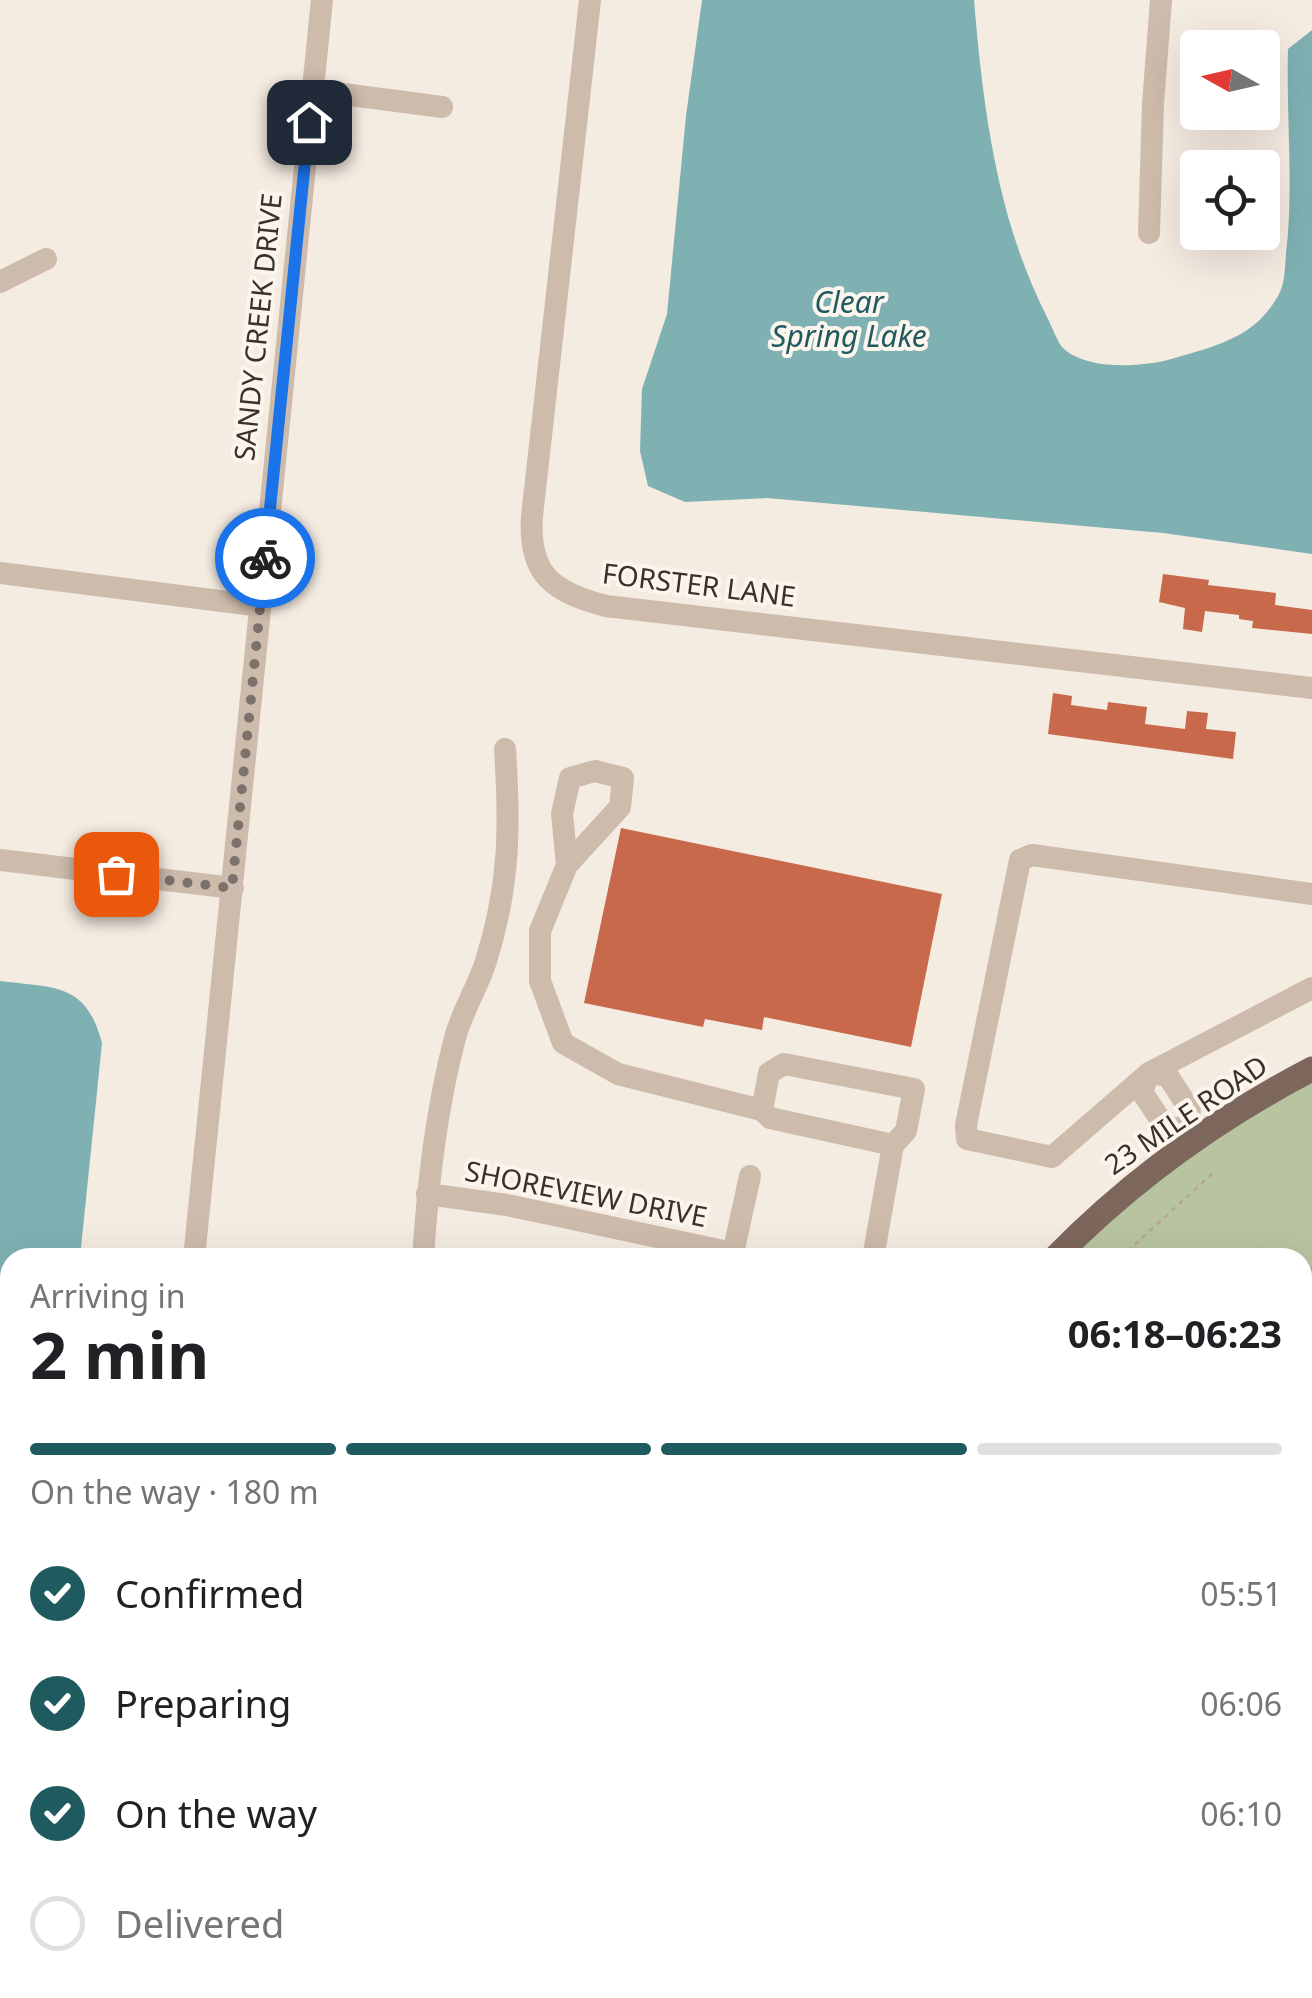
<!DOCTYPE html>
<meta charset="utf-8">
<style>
:root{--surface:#fff;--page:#f2f2f2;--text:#202124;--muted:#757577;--line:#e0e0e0;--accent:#1f5a5e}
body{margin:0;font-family:"Noto Sans",sans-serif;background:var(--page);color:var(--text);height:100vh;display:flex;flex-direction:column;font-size:38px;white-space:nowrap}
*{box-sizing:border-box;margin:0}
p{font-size:32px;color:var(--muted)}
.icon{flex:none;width:55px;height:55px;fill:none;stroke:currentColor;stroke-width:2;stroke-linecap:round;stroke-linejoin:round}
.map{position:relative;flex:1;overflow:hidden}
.sheet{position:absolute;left:0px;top:1248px;width:1312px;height:752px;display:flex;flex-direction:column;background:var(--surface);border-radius:30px 30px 0 0;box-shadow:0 10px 40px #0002}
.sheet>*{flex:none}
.needle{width:65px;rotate:278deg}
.tools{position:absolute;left:1180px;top:30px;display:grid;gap:20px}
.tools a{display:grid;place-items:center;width:100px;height:100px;border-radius:10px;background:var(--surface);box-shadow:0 10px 40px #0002;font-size:50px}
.pin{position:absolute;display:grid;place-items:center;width:85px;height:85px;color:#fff;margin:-42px;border-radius:20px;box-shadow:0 5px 15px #0006}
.courier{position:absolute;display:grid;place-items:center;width:100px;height:100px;margin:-50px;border:8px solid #1a73e8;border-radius:50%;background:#fff;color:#222;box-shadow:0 2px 12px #0007}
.headline em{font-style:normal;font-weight:700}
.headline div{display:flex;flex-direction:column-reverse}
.headline{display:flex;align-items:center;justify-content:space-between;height:170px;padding:0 30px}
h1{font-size:65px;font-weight:700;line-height:75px}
.bar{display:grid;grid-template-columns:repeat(4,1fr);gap:15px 10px;align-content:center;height:120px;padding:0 30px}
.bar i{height:12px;border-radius:8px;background:var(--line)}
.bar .active{background:var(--accent)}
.bar p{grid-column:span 4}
ol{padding:0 30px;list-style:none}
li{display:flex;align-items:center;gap:30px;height:110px}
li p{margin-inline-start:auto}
li .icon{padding:10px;border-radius:50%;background:var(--accent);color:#fff;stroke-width:4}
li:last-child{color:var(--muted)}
li i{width:55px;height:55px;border:5px solid var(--line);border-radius:50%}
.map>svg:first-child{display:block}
</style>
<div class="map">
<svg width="1312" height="1998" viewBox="0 0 1312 1998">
<rect width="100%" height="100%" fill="#f4ebe1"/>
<!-- green -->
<polygon fill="#b8c4a0" points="1312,1078 1312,1998 789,1998 791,1990 1302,1990 1302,1258 1073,1257 1169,1166"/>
<!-- water -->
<g fill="#7fb0b2">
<path d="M702 0H974C983 108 997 219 1047 317 1052 326 1057 343 1065 350 1091 371 1145 367 1175 358 1220 345 1258 336 1280 292 1285 282 1285 266 1286 254 1294 186 1286 118 1288 49L1312 30V554L1163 533 767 498 685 502 648 486 640 451 642 389 667 314 686 116Z"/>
<path d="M0 981C54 988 86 982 102 1043L80 1257 10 1258V1476L0 1478Z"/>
<polygon points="10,1879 10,1990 181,1990 180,1998 0,1998 0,1890"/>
<polygon points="432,1990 598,1990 599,1998 431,1998"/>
</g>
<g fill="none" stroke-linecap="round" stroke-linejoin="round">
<!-- stream -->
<g stroke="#7fb0b2" stroke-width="5">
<polyline points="1302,1744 1312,1719"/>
<polyline points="1203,1998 1206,1990"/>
</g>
</g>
<!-- building -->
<g fill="#c8694b">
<polygon points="1163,574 1209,580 1208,585 1276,593 1275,605 1312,610 1312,634 1252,628 1253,621 1239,619 1239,615 1205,611 1202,632 1183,629 1185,608 1159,602"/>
<polygon points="1053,693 1072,696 1071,705 1107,710 1108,702 1147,707 1145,724 1185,729 1187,711 1208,713 1206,729 1236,732 1233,759 1048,734"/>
<polygon points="621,828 942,894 911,1047 764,1017 762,1030 705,1019 703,1027 584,1003"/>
</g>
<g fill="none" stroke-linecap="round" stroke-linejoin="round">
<!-- path -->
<g stroke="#b9a596" stroke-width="2.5" stroke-dasharray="5 5" stroke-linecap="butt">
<polyline points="1120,1258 1214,1172"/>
<polyline points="1302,1274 1312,1268"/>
<polyline points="1302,1841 1312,1789"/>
<polyline points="812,1998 814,1990"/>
<polyline points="1110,1998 1119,1990"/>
<polyline points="1220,1998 1225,1990"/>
</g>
<!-- minor -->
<g stroke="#cdbbac" stroke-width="22">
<path d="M590 0 532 516C528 575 553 592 606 606L1312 688"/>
<polyline points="313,90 442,107"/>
<polyline points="1149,233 1153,104 1161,0"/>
<polyline points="0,282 46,259"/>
<polyline points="0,573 260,606"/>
<polyline points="0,860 233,888"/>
<polyline points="567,865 562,814 570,778 595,771 623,778 620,807 567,865 540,931 540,981 563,1043 618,1074 762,1110"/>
<polyline points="1312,894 1032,855 1020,860 966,1125 967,1139 1052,1157 1149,1073 1312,988"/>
<polyline points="1186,1131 1190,1110 1168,1076 1149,1073 1142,1092 1164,1125 1186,1131 1194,1140"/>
<polyline points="427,1194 507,1205 733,1253"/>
<polyline points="194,1258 322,0"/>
<path d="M423 1258C428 1184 436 1110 455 1038 462 1011 478 987 486 961 510 885 510 826 505 749"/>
<polyline points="732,1258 750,1176"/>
<polyline points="873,1258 893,1145 906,1131 914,1089 784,1064 769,1073 762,1110 770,1118 893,1145"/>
<polyline points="0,1592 10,1592"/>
<polyline points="0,1754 10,1752"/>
<polyline points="696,1998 698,1990"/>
</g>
<!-- major -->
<g stroke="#7d675c" stroke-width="25">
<path d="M1055 1258C1131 1180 1216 1119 1312 1069"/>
<polyline points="780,1998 782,1990"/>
</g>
</g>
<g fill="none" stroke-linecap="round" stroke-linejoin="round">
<!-- done -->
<polyline stroke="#7c716b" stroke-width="10" stroke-dasharray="0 18" points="116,874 232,888 265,558"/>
<!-- route -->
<polyline stroke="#1a73e8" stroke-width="12" points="265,558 309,122"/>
</g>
<g text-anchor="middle" stroke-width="8" stroke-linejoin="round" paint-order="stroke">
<!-- street labels -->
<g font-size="28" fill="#3b302b" stroke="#fbf5ee">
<text transform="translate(258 327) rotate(-84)" y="10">SANDY CREEK DRIVE</text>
<text transform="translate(699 585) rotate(7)" y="10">FORSTER LANE</text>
<text transform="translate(1186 1115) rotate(-34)" y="10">23 MILE ROAD</text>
<text transform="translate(586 1194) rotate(11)" y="10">SHOREVIEW DRIVE</text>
</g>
<!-- water labels -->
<g font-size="30" font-style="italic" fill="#1f5a5e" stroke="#fbf5ee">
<text x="849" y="313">Clear<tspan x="849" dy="34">Spring Lake</tspan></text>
</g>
</g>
</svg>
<div class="tools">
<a><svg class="needle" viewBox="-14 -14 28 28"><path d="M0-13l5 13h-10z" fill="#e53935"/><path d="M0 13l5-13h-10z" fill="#757577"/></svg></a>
<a><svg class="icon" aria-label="locate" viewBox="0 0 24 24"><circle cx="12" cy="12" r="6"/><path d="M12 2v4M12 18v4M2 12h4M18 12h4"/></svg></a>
</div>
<div class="pin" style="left:116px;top:874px;background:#ea580c"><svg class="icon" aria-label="bag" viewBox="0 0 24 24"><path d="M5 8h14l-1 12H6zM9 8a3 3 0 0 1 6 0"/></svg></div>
<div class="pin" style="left:309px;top:122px;background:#1f2937"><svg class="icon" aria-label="home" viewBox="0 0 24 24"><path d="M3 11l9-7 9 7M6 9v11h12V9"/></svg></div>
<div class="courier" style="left:265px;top:558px"><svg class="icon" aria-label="bike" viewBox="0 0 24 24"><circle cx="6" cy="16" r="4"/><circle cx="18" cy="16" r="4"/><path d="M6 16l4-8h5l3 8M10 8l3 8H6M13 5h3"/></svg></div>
<section class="sheet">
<div class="headline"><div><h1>2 min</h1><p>Arriving in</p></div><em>06:18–06:23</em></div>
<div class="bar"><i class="active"></i><i class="active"></i><i class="active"></i><i></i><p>On the way · 180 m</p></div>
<ol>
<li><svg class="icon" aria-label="check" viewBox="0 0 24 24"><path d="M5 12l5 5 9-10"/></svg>Confirmed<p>05:51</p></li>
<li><svg class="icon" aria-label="check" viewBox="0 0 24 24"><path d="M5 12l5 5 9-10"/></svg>Preparing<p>06:06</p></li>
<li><svg class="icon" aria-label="check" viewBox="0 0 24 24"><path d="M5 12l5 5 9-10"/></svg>On the way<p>06:10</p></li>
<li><i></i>Delivered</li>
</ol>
</section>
</div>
